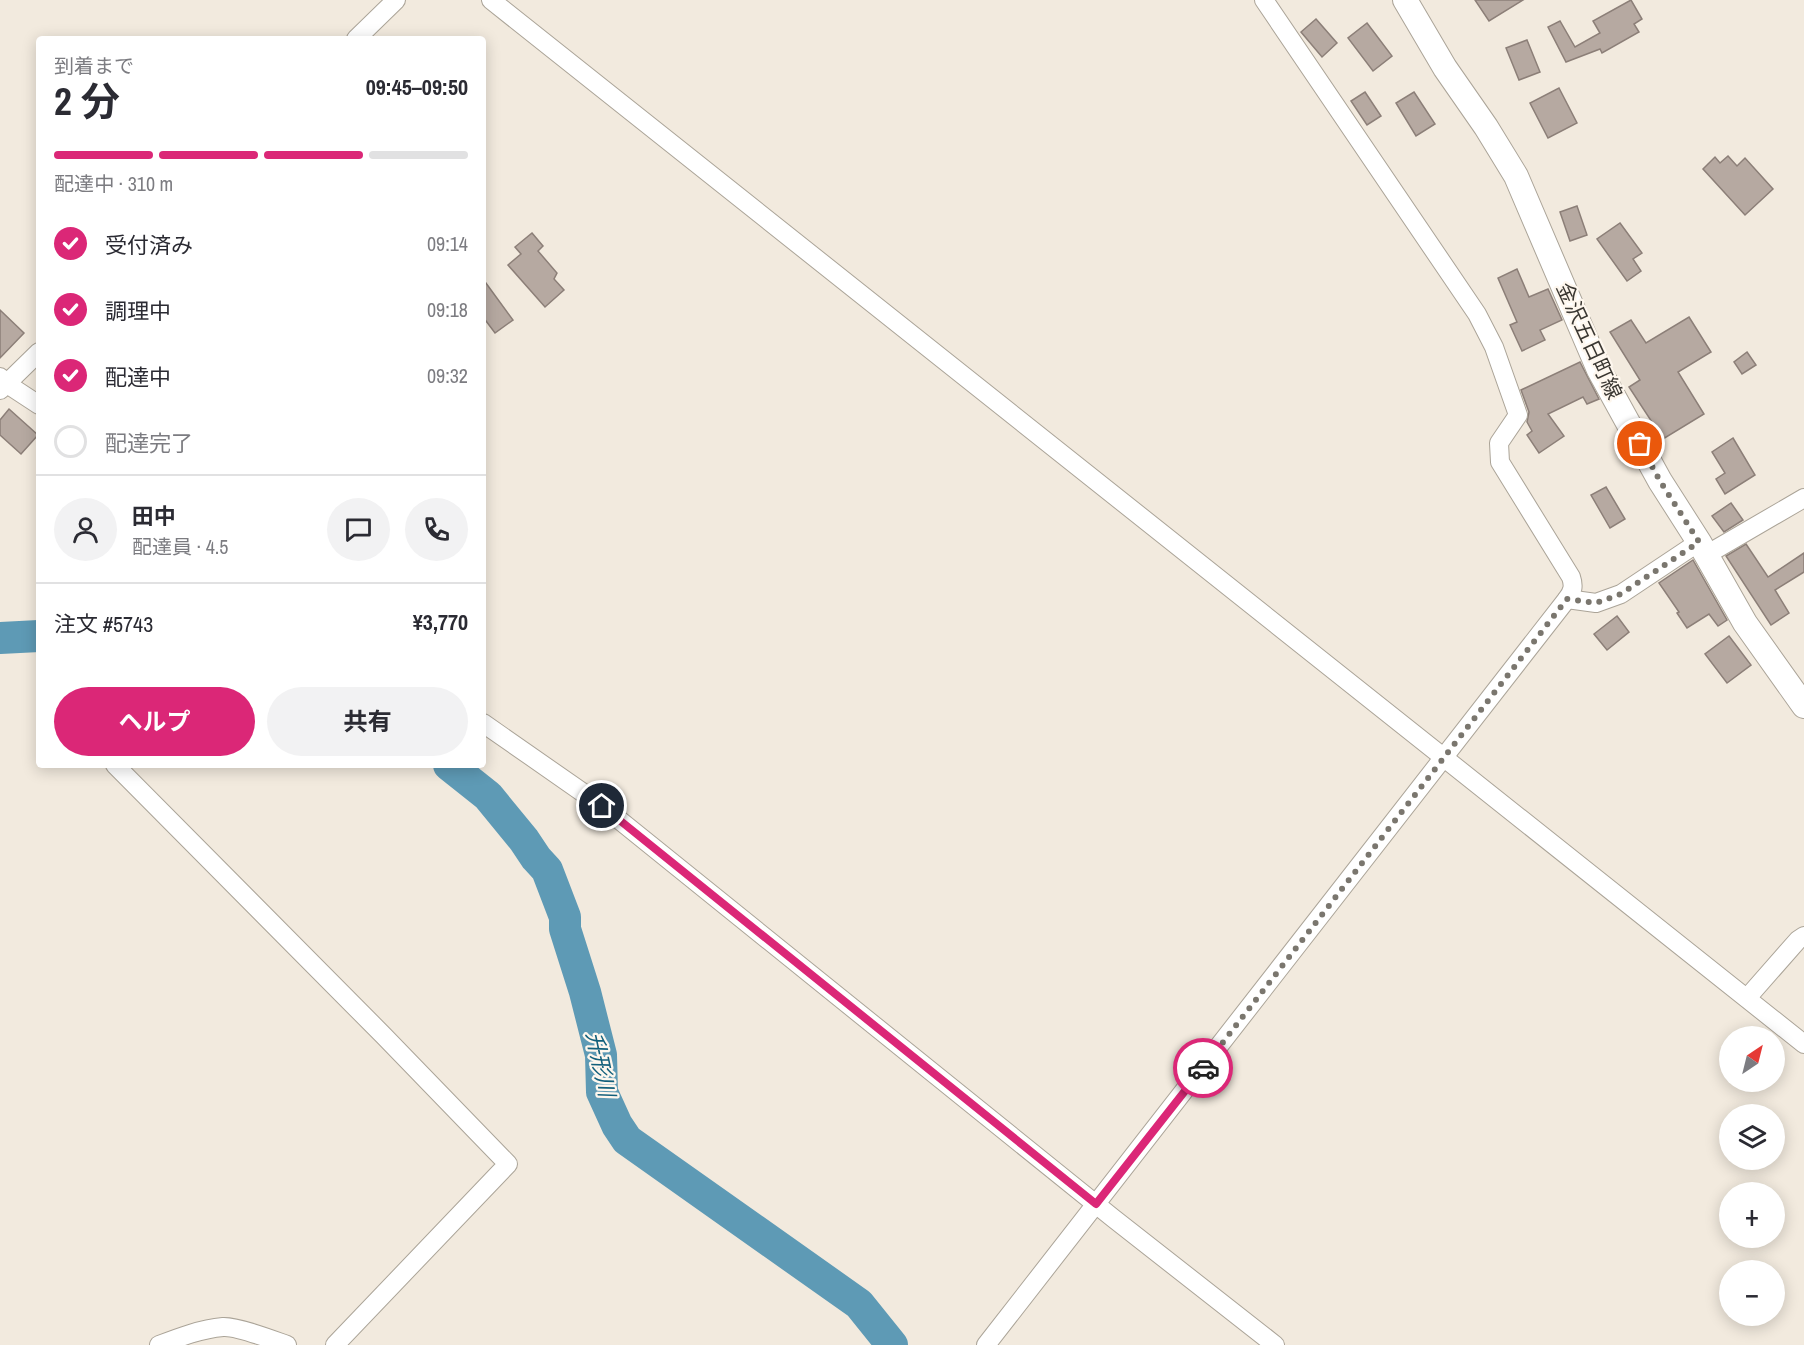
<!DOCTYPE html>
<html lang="ja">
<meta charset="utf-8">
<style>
:root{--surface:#fff;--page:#f2f2f3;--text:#2b2b33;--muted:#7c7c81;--line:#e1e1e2;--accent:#db2777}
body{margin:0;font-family:"Archivo Narrow","Noto Sans JP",sans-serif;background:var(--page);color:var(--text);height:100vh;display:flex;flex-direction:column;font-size:22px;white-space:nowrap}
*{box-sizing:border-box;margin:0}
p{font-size:20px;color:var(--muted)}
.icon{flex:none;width:33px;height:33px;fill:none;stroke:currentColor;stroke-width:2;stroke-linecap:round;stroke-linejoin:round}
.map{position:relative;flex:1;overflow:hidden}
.drawer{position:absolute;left:36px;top:36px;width:450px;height:732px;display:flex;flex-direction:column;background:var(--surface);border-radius:6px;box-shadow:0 3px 15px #0003}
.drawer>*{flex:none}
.needle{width:39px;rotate:35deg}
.tools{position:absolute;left:1719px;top:1026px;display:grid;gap:12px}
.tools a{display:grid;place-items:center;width:66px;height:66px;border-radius:50%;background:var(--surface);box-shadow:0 3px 15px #0003;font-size:30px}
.pin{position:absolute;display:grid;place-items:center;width:51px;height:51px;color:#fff;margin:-26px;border:3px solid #fff;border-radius:50%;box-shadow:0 2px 6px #0007}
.courier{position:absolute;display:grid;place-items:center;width:60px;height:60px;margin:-30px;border:4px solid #db2777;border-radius:50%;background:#fff;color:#222;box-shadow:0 2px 8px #0007}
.overview em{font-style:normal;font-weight:700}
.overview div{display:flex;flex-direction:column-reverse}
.overview{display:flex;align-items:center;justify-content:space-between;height:102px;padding:0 18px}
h1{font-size:39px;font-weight:700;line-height:45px}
.bar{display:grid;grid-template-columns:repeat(4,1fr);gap:9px 6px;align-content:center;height:72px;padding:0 18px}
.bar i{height:8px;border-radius:4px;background:var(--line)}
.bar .on{background:var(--accent)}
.bar p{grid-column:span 4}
.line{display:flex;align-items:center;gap:15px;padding:0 18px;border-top:2px solid var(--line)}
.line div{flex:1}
.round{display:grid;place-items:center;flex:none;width:63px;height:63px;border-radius:32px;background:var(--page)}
ol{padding:0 18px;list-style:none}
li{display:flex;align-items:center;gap:18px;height:66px}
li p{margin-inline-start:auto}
li .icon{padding:6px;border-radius:50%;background:var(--accent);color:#fff;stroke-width:4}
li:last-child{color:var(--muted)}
li i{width:33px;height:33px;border:3px solid var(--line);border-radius:50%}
.action{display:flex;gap:12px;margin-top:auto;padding:12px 18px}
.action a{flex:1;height:69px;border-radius:36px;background:var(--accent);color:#fff;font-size:24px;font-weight:700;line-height:69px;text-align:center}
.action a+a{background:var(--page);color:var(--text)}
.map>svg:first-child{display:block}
</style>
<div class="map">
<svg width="1804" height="1345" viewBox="0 0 1804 1345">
<rect width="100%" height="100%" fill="#f2eade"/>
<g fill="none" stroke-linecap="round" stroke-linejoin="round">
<!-- river -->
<g stroke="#5e9ab5" stroke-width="32">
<polyline points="0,638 39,636"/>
<polyline points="449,765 488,796 524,840 536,858 547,870 565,917 565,929 585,992 601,1055 602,1092 617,1125 627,1140 859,1304 892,1345"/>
</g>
</g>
<!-- building -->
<g fill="#b6a9a1" stroke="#8c7f78" stroke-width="1.5">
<polygon points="1475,0 1523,0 1489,21"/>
<polygon points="1631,0 1642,19 1634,24 1639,32 1602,53 1600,49 1566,62 1548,27 1560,21 1575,47 1600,33 1593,21"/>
<polygon points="1316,19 1337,43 1322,57 1301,32"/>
<polygon points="1367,23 1392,56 1373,71 1348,38"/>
<polygon points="1527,40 1540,72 1519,80 1506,48"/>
<polygon points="1559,88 1577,123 1548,138 1530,103"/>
<polygon points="1365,92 1381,116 1367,125 1351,101"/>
<polygon points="1414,92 1435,124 1416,136 1396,103"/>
<polygon points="1728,156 1737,166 1745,158 1773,189 1745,215 1703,169 1715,157 1720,163"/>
<polygon points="1577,206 1587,235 1570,241 1560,212"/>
<polygon points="1620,223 1642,253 1633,259 1641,271 1627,281 1597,239"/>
<polygon points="532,233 543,246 538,251 557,273 554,279 564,290 545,307 508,265 521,254 515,247"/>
<polygon points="1517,269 1529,297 1548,289 1562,320 1540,330 1545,340 1522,351 1510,325 1517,322 1498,278"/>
<polygon points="483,279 513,320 495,333 483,317"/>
<polygon points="0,310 24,333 0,358"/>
<polygon points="1689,317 1711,352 1678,372 1704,414 1663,439 1629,387 1640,380 1610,332 1631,320 1646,343"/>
<polygon points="1747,352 1756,365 1742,374 1734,362"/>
<polygon points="1580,362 1599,399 1587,404 1583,397 1548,414 1564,436 1539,453 1527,435 1532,431 1527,422 1529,412 1521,390"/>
<polygon points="9,409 38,435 21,454 0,435 0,420"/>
<polygon points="1733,438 1755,475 1725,494 1716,479 1725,473 1712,452"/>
<polygon points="1606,487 1625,519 1610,528 1591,495"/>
<polygon points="1731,503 1743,520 1724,532 1712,516"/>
<polygon points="1746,544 1768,577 1804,553 1804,572 1775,590 1789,613 1771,625 1726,556"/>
<polygon points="1693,560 1727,620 1718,626 1709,614 1687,628 1677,613 1679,612 1659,583"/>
<polygon points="1617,616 1629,632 1607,650 1594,634"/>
<polygon points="1729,636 1751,665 1727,683 1705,654"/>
</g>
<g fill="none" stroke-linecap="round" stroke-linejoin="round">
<!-- minor casing -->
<g stroke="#aba498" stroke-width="20">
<g id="minor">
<polyline points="491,0 1804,1044"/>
<polyline points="356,39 396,0"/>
<polyline points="0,377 7,384 39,405"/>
<polyline points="0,390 39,352"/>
<polyline points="1706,555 1804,498"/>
<polyline points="1567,599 1596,603 1621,594 1699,542"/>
<polyline points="483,723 602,806 1113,1218 1275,1345"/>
<polyline points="115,765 384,1036 508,1164 335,1345"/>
<polyline points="1747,998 1798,940 1804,936"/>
<path d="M159 1345C180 1337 201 1329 223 1327 237 1326 273 1340 287 1345"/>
<path d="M986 1345 1567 599C1573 591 1574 586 1571 577L1500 462 1499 443 1518 415 1494 347 1477 314 1264 0"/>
</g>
</g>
<!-- major casing -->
<g stroke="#aba498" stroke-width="26">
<polyline id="major" points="1405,0 1445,68 1486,127 1516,176 1599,370 1660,481 1699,542 1745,623 1804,706"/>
</g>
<!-- minor -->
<use href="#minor" stroke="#fff" stroke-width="18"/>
<!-- major -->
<use href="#major" stroke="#fff" stroke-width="24"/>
</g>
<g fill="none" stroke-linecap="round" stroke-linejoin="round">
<!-- done -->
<polyline stroke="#7a766e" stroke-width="6" stroke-dasharray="0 10.8" points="1203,1068 1567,599 1596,603 1621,594 1699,542 1660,481 1640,444"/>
<!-- route -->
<polyline stroke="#db2777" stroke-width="8" points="602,806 1096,1204 1203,1068"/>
</g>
<g text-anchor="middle" stroke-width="4.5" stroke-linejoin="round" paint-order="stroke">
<!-- street labels -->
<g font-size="21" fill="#3a3732" stroke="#fef7ee">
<text transform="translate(1589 341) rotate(65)" y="7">金沢五日町線</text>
</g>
<!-- water labels -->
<g font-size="22" font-style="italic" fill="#125f7b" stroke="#fef7ee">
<text transform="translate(601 1064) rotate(78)" y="8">升形川</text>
</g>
</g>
</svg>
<div class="tools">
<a><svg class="needle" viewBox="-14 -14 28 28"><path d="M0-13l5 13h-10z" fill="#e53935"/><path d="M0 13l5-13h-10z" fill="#7c7c81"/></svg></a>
<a><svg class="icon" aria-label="layers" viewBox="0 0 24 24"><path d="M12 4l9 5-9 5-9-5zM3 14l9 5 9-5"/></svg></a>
<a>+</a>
<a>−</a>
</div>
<div class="pin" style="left:1640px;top:444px;background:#ea580c"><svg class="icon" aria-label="bag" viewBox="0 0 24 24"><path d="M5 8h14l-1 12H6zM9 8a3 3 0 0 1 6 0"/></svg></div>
<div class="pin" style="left:602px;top:806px;background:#1f2937"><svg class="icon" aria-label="home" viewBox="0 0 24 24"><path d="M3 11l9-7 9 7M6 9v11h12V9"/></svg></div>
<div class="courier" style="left:1203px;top:1068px"><svg class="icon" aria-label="car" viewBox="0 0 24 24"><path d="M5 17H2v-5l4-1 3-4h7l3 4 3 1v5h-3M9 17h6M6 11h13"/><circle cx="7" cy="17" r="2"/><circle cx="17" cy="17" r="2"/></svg></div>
<section class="drawer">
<div class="overview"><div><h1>2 分</h1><p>到着まで</p></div><em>09:45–09:50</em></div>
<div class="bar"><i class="on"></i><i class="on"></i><i class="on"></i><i></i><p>配達中 · 310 m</p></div>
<ol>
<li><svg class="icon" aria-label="check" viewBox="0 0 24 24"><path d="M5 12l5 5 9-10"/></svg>受付済み<p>09:14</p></li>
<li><svg class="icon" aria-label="check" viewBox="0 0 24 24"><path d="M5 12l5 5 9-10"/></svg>調理中<p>09:18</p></li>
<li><svg class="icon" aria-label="check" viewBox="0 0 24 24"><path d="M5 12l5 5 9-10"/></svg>配達中<p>09:32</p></li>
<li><i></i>配達完了</li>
</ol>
<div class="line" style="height:108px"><a class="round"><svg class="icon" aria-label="person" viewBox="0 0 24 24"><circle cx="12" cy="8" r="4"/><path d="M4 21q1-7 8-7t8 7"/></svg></a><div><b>田中</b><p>配達員 · 4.5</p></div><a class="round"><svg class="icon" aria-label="chat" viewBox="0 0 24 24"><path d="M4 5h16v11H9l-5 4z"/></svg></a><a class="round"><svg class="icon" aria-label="phone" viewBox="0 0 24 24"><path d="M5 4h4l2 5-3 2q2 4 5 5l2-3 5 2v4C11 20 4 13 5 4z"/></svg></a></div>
<div class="line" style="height:78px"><div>注文 #5743</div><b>¥3,770</b></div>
<div class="action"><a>ヘルプ</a><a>共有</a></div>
</section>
</div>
